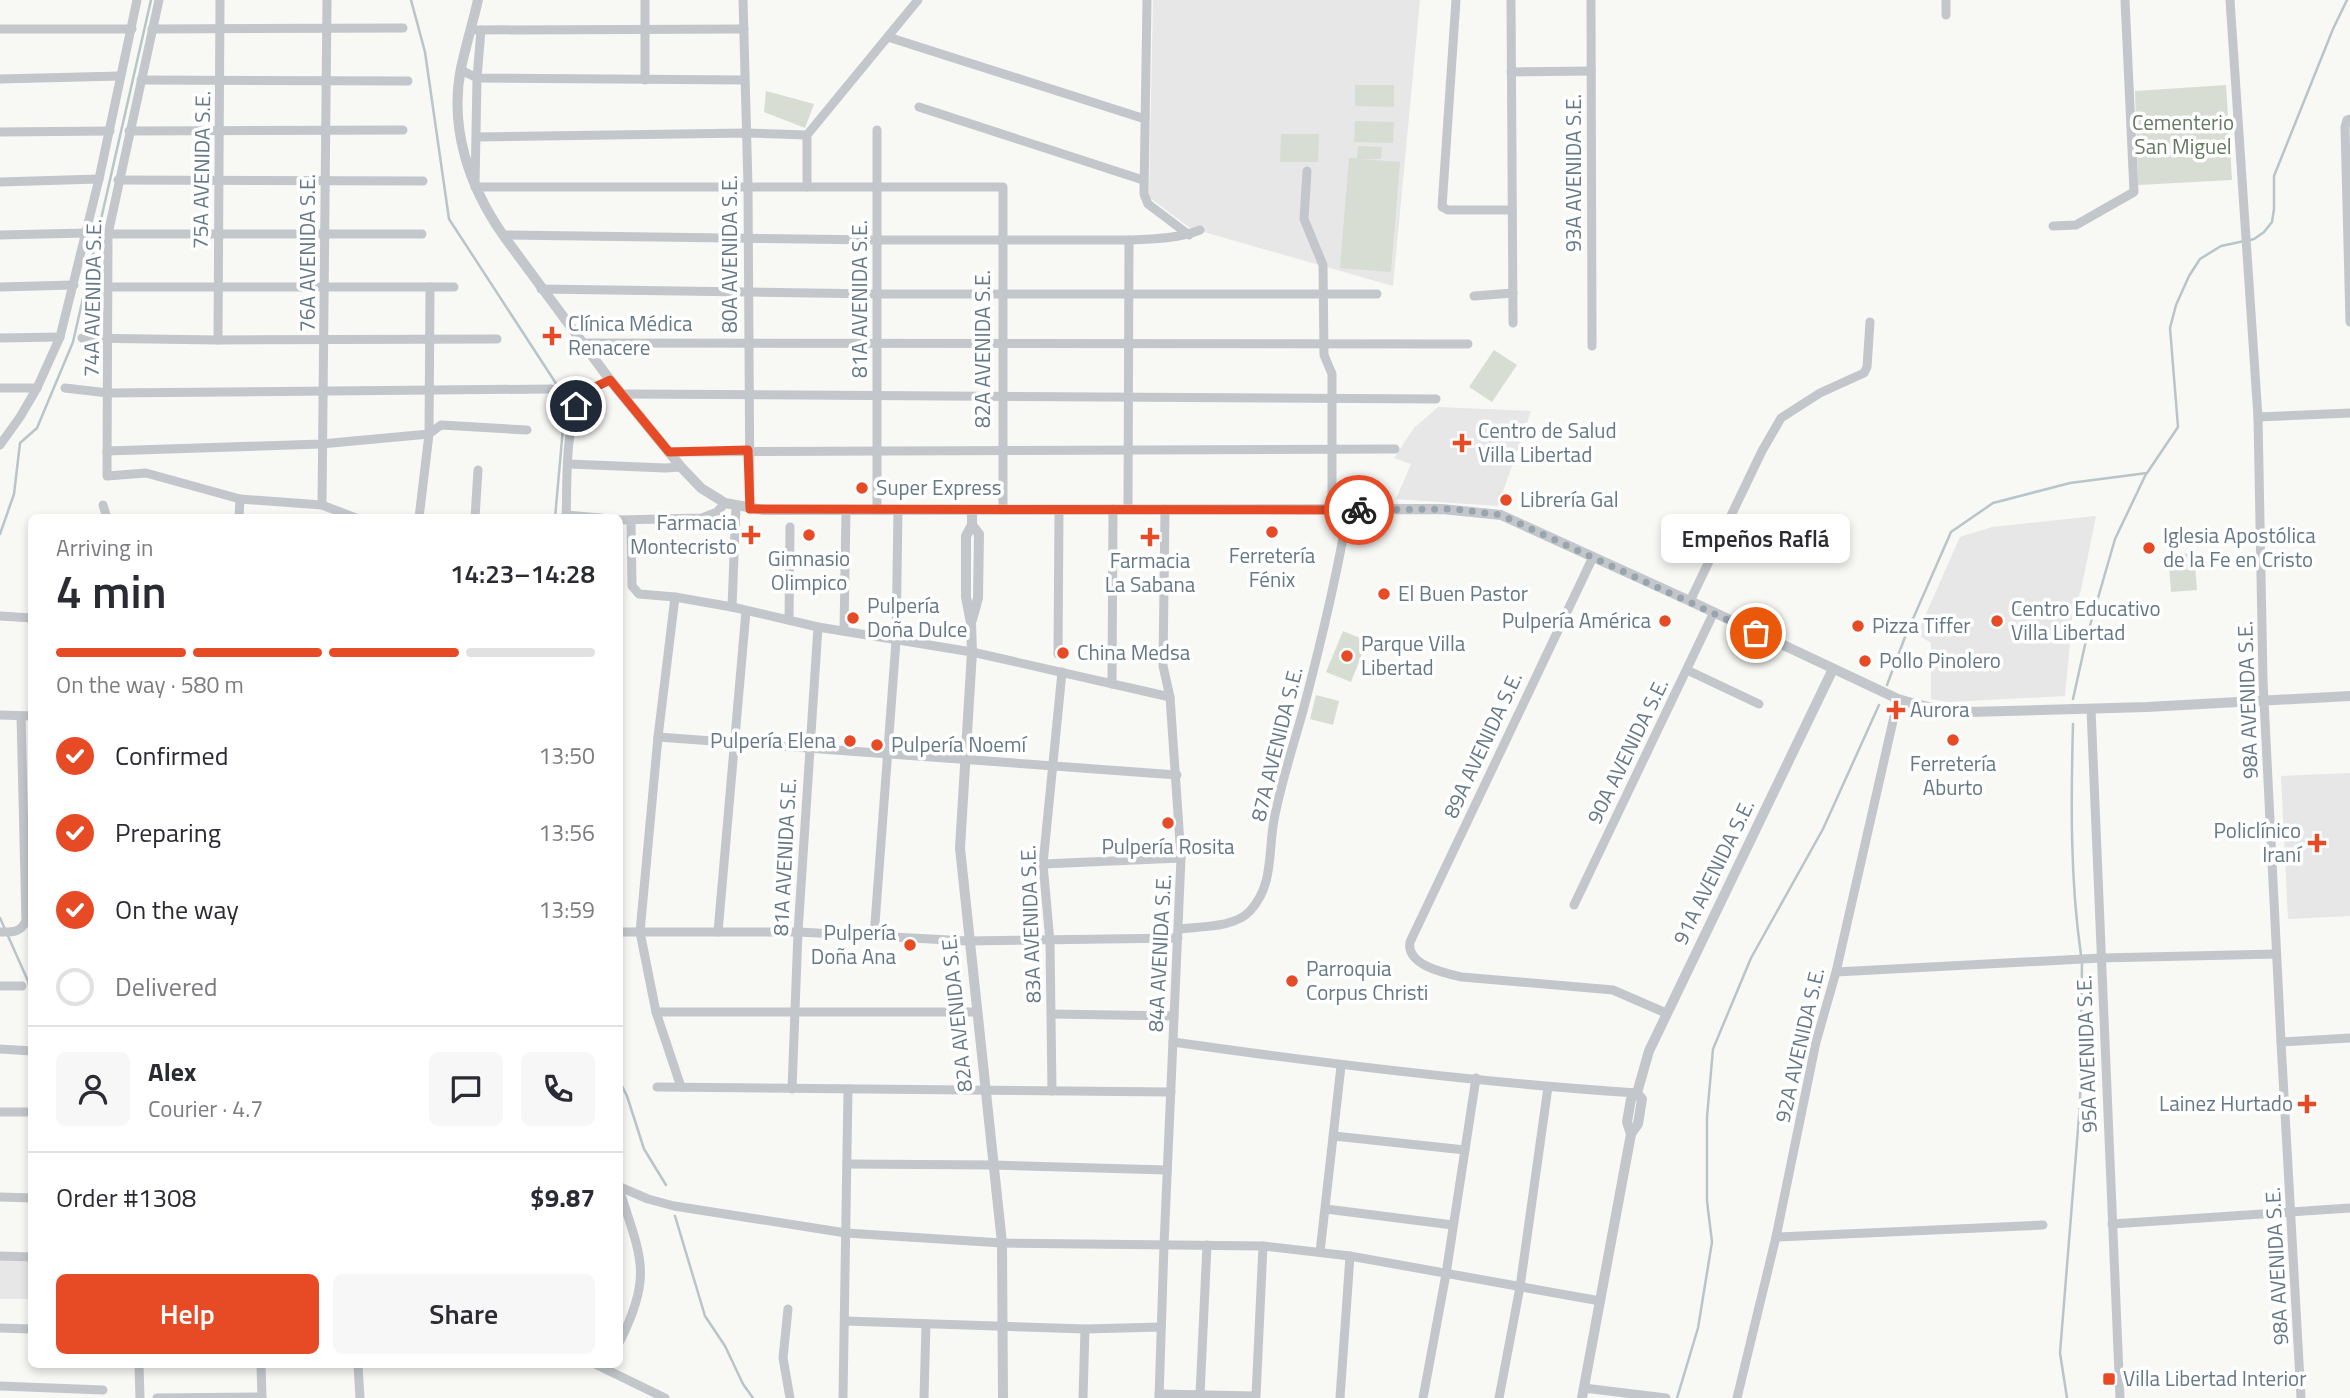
<!DOCTYPE html>
<meta charset="utf-8">
<style>
:root{--surface:#fff;--page:#f7f7f7;--text:#2b2b33;--muted:#7c7c81;--line:#e1e1e2;--accent:#e64b26}
body{margin:0;font-family:"Titillium Web",sans-serif;background:var(--page);color:var(--text);height:100vh;display:flex;flex-direction:column;font-size:26px;white-space:nowrap}
*{box-sizing:border-box;margin:0}
p{font-size:23px;color:var(--muted)}
.icon{flex:none;width:38px;height:38px;fill:none;stroke:currentColor;stroke-width:2;stroke-linecap:round;stroke-linejoin:round}
.map{position:relative;flex:1;overflow:hidden}
.sheet{position:absolute;left:28px;top:514px;width:595px;height:854px;display:flex;flex-direction:column;background:var(--surface);border-radius:10px;box-shadow:0 4px 10px #0003}
.sheet>*{flex:none}
.pin{position:absolute;display:grid;place-items:center;width:60px;height:60px;color:#fff;margin:-30px;border:4px solid #fff;border-radius:50%;box-shadow:0 2px 7px #0007}
.courier{position:absolute;display:grid;place-items:center;width:70px;height:70px;margin:-35px;border:5px solid #e64b26;border-radius:50%;background:#fff;color:#222;box-shadow:0 2px 9px #0007}
.bubble{position:absolute;height:49px;border-radius:10px;background:var(--surface);box-shadow:0 4px 10px #0003;font-size:23px;font-weight:600;line-height:49px;text-align:center}
.head em{font-style:normal;font-weight:600}
.head div{display:flex;flex-direction:column-reverse}
.head{display:flex;align-items:center;justify-content:space-between;height:119px;padding:0 28px}
h1{font-size:46px;font-weight:600;line-height:52px}
.bar{display:grid;grid-template-columns:repeat(4,1fr);gap:10px 7px;align-content:center;height:84px;padding:0 28px}
.bar i{height:9px;border-radius:5px;background:var(--line)}
.bar .on{background:var(--accent)}
.bar p{grid-column:span 4}
.line{display:flex;align-items:center;gap:18px;padding:0 28px;border-top:2px solid var(--line)}
.line div{flex:1}
.round{display:grid;place-items:center;flex:none;width:74px;height:74px;border-radius:10px;background:var(--page)}
ol{padding:0 28px;list-style:none}
li{display:flex;align-items:center;gap:21px;height:77px}
li p{margin-inline-start:auto}
li .icon{padding:7px;border-radius:50%;background:var(--accent);color:#fff;stroke-width:4}
li:last-child{color:var(--muted)}
li i{width:38px;height:38px;border:4px solid var(--line);border-radius:50%}
.action{display:flex;gap:14px;margin-top:auto;padding:14px 28px}
.action a{flex:1;height:80px;border-radius:10px;background:var(--accent);color:#fff;font-size:28px;font-weight:600;line-height:80px;text-align:center}
.action a+a{background:var(--page);color:var(--text)}
.map>svg:first-child{display:block}
</style>
<div class="map">
<svg width="2350" height="1398" viewBox="0 0 2350 1398">
<rect width="100%" height="100%" fill="#f8f8f5"/>
<!-- built -->
<g fill="#e6e7e6">
<polygon points="1153,0 1420,0 1393,286 1190,228 1149,197"/>
<polygon points="1438,407 1531,411 1498,506 1396,499 1411,464 1394,458 1414,428"/>
<polygon points="2096,516 2081,590 2073,609 2065,696 1949,702 1931,699 1931,643 1917,634 1960,537 1992,527"/>
<polygon points="2350,773 2350,916 2288,919 2281,776"/>
<rect x="0" y="1260" width="31" height="39"/>
</g>
<!-- green -->
<g fill="#d8ddd4">
<polygon points="1355,85 1394,85 1394,107 1355,106"/>
<polygon points="2226,85 2232,180 2138,185 2135,91"/>
<polygon points="766,91 814,104 805,128 764,112"/>
<polygon points="1355,121 1394,122 1393,143 1354,142"/>
<polygon points="1281,134 1319,134 1318,162 1280,162"/>
<polygon points="1358,146 1382,147 1381,159 1360,159 1400,162 1391,272 1340,268 1349,158 1357,158"/>
<polygon points="1494,350 1517,365 1492,402 1469,387"/>
<polygon points="2194,553 2197,590 2171,592 2168,555"/>
<polygon points="1343,631 1367,641 1351,682 1326,672"/>
<polygon points="1316,695 1339,701 1333,725 1310,719"/>
</g>
<g fill="none" stroke-linecap="round" stroke-linejoin="round">
<!-- stream -->
<g stroke="#b8c5c9" stroke-width="2.5">
<polyline points="411,0 425,52 449,219 559,388 563,428 555,518"/>
<polyline points="0,534 14,494 20,443 37,428 73,342 151,0"/>
<polyline points="1887,685 1905,637 1951,532 1993,503 2070,483 2147,473 2178,427 2170,328 2176,305 2189,276 2200,259 2221,246 2254,239 2264,232 2272,222 2274,209 2274,176 2333,29 2347,0"/>
<polyline points="2073,699 2087,636 2115,539 2146,474"/>
<path d="M2073 724C2071 801 2070 879 2081 955"/>
<polyline points="0,918 28,981 32,999"/>
<polyline points="620,1082 627,1096 644,1149 666,1185"/>
<polyline points="675,1216 705,1316 725,1346 743,1384 753,1398"/>
<polyline points="1677,1398 1698,1328 1712,1242 1707,1201 1707,1117 1713,1049 1751,958 1823,829 1879,705"/>
<polyline points="2067,1398 2060,1353 2080,1104 2082,962"/>
</g>
<!-- minor -->
<g stroke="#c3c7cb" stroke-width="9">
<polyline points="159,0 108,234 107,476 146,473 240,499 322,505 356,518"/>
<polyline points="645,0 645,80"/>
<polyline points="743,0 748,186 750,509"/>
<polyline points="1147,0 1144,194 1148,204 1189,235"/>
<polyline points="1456,0 1442,207 1448,210 1512,210"/>
<polyline points="1511,0 1513,323"/>
<polyline points="1591,0 1592,346"/>
<polyline points="1946,0 1946,15"/>
<polyline points="2230,0 2258,417 2263,680 2281,1042 2301,1398"/>
<polyline points="0,29 132,29"/>
<polyline points="152,29 403,28"/>
<polyline points="476,30 744,29"/>
<polyline points="481,30 477,78 744,80"/>
<polyline points="888,37 1145,119"/>
<polyline points="461,70 477,78 475,187 1003,187 1003,510"/>
<polyline points="1511,72 1591,71"/>
<polyline points="0,79 120,76"/>
<polyline points="141,80 408,81"/>
<polyline points="919,107 1143,180"/>
<polyline points="2350,119 2347,120 2345,127 2350,322"/>
<polyline points="129,131 403,130"/>
<polyline points="0,132 110,131"/>
<polyline points="477,137 746,133 807,135 918,0"/>
<polyline points="1307,171 1304,219 1323,265 1324,355 1332,374 1332,510"/>
<polyline points="118,180 423,181"/>
<polyline points="0,182 99,179"/>
<polyline points="807,187 807,135"/>
<polyline points="2053,226 2076,225 2134,192 2125,0"/>
<polyline points="108,234 422,234"/>
<polyline points="0,235 86,233"/>
<path d="M503 235 877 240H1129C1152 239 1177 239 1200 230"/>
<polyline points="0,287 74,285"/>
<polyline points="109,287 454,287"/>
<polyline points="541,289 877,294 1377,294"/>
<polyline points="1474,296 1513,293"/>
<polyline points="0,338 60,337"/>
<polyline points="82,338 218,340 497,339"/>
<polyline points="218,340 220,0"/>
<polyline points="584,343 1468,344"/>
<polyline points="0,388 37,388"/>
<polyline points="65,388 108,393 551,389"/>
<polyline points="624,394 1436,399"/>
<polyline points="2258,417 2350,413"/>
<polyline points="0,445 20,417 37,388 60,337 99,179 137,0"/>
<polyline points="107,451 321,444 429,434 441,425 527,430"/>
<polyline points="669,452 1395,449"/>
<polyline points="569,464 665,468 681,467"/>
<polyline points="103,505 107,518"/>
<polyline points="322,505 327,0"/>
<polyline points="1128,509 1129,240"/>
<polyline points="877,510 877,130"/>
<polyline points="566,515 601,518"/>
<polyline points="239,518 240,499"/>
<polyline points="419,518 429,434 430,287"/>
<polyline points="475,518 478,470"/>
<path d="M566 518C568 485 562 410 590 390 596 386 604 383 610 380"/>
<polyline points="620,520 702,518 717,512 725,503"/>
<polyline points="631,521 632,586 639,594 675,597 732,607 818,627 972,652 1170,697"/>
<path d="M1593 557 1410 942C1406 965 1444 973 1462 977L1613 990 1666 1013"/>
<polyline points="675,597 658,737 640,932 656,1012 681,1087"/>
<polyline points="1690,601 1762,451 1781,418 1820,393 1864,373 1867,367 1870,322"/>
<polyline points="732,607 736,506"/>
<polyline points="0,616 32,618"/>
<polyline points="789,620 790,527"/>
<polyline points="844,631 846,510"/>
<polyline points="1058,654 1059,511"/>
<polyline points="1687,670 1759,704"/>
<polyline points="1112,684 1113,509"/>
<polyline points="2091,709 2120,1398"/>
<polyline points="0,715 32,716"/>
<polyline points="658,737 1177,775"/>
<polyline points="1043,864 1181,858"/>
<polyline points="1574,905 1714,612"/>
<path d="M1180 929C1202 926 1234 928 1250 911 1274 885 1268 852 1274 820 1281 782 1294 744 1304 707 1321 642 1337 576 1348 510"/>
<path d="M0 932C12 932 20 933 26 921L21 716"/>
<polyline points="620,932 798,932 968,941 1178,938"/>
<polyline points="718,932 746,611"/>
<polyline points="874,937 896,641 898,510"/>
<polyline points="1836,972 2101,958 2276,954"/>
<polyline points="0,986 22,986"/>
<polyline points="656,1012 976,1012"/>
<polyline points="1052,1014 1174,1016"/>
<path d="M1173 1042C1327 1064 1482 1083 1637 1093"/>
<polyline points="2281,1042 2350,1038"/>
<polyline points="0,1049 32,1051"/>
<polyline points="657,1087 1171,1092"/>
<polyline points="792,1089 798,932 818,627"/>
<polyline points="1052,1091 1050,942 1043,864 1062,672"/>
<polyline points="0,1112 32,1112"/>
<polyline points="1334,1136 1465,1150"/>
<polyline points="847,1164 994,1165 1167,1170"/>
<polyline points="620,1187 648,1199 674,1206 846,1233 1002,1243 1263,1246 1350,1256 1600,1301"/>
<path d="M620 1192C641 1257 653 1276 620 1341"/>
<polyline points="0,1197 32,1198"/>
<polyline points="1326,1209 1453,1225"/>
<polyline points="2112,1224 2350,1208"/>
<polyline points="1776,1237 2043,1225"/>
<polyline points="1320,1252 1341,1066"/>
<polyline points="0,1256 32,1257"/>
<polyline points="788,1309 783,1358 790,1398"/>
<polyline points="845,1321 1085,1329 1161,1327"/>
<polyline points="0,1328 32,1329"/>
<polyline points="139,1365 140,1398"/>
<polyline points="261,1365 262,1398"/>
<polyline points="358,1365 360,1398"/>
<polyline points="597,1365 665,1398"/>
<polyline points="0,1386 103,1390"/>
<polyline points="1584,1388 1666,1398"/>
<polyline points="1159,1394 1256,1396 1263,1246"/>
<polyline points="1200,1395 1207,1245"/>
<polyline points="157,1398 262,1397"/>
<polyline points="843,1398 848,1089"/>
<polyline points="924,1398 926,1324"/>
<polyline points="1083,1398 1085,1329"/>
<polyline points="1159,1398 1164,1245 1181,858 1170,697 1163,666 1165,509"/>
<polyline points="1340,1398 1350,1256"/>
<polyline points="1423,1398 1446,1274 1476,1078"/>
<polyline points="1499,1398 1520,1287 1548,1087"/>
<polyline points="1737,1398 1776,1237 1816,1042 1836,972 1898,699"/>
</g>
<!-- tertiary -->
<g stroke="#c3c7cb" stroke-width="10">
<path d="M478 0C473 22 466 45 461 68 449 128 469 186 503 235L610 380 681 467 701 488 725 503 764 510 1442 509 1501 515 1690 601 1898 699C1922 707 1944 711 1969 712L2147 707 2350 696"/>
<polyline points="972,510 972,525 966,536 966,597 971,623 972,652 960,848 1002,1243 1003,1398"/>
<polyline points="972,525 979,534 978,598 972,620"/>
<polyline points="1631,1134 1627,1122 1631,1099 1637,1093 1649,1051 1833,669"/>
<polyline points="1582,1398 1631,1134 1638,1124 1642,1099 1637,1093"/>
</g>
</g>
<g fill="none" stroke-linecap="round" stroke-linejoin="round">
<!-- done -->
<polyline stroke="#99a5ae" stroke-width="7" stroke-dasharray="0 12.6" points="1359,510 1454,509 1501,515 1756,633"/>
<!-- route -->
<polyline stroke="#e64b26" stroke-width="9" points="576,406 589,390 610,380 669,452 748,450 750,509 1359,510"/>
</g>
<!-- markers -->
<g fill="#e64b26" stroke="#fff" stroke-width="2.5">
<path d="M548.5 325.5h7v7h7v7h-7v7h-7v-7h-7v-7h7z"/>
<path d="M1458.5 432.5h7v7h7v7h-7v7h-7v-7h-7v-7h7z"/>
<circle cx="862" cy="488" r="7"/>
<circle cx="1506" cy="500" r="7"/>
<circle cx="1272" cy="532" r="7"/>
<path d="M747.5 524.5h7v7h7v7h-7v7h-7v-7h-7v-7h7z"/>
<circle cx="809" cy="535" r="7"/>
<path d="M1146.5 526.5h7v7h7v7h-7v7h-7v-7h-7v-7h7z"/>
<circle cx="2149" cy="548" r="7"/>
<circle cx="1384" cy="594" r="7"/>
<circle cx="853" cy="618" r="7"/>
<circle cx="1665" cy="621" r="7"/>
<circle cx="1997" cy="621" r="7"/>
<circle cx="1858" cy="626" r="7"/>
<circle cx="1063" cy="653" r="7"/>
<circle cx="1347" cy="656" r="7"/>
<circle cx="1865" cy="661" r="7"/>
<path d="M1892.5 699.5h7v7h7v7h-7v7h-7v-7h-7v-7h7z"/>
<circle cx="1953" cy="740" r="7"/>
<circle cx="850" cy="741" r="7"/>
<circle cx="877" cy="745" r="7"/>
<circle cx="1168" cy="823" r="7"/>
<path d="M2313.5 832.5h7v7h7v7h-7v7h-7v-7h-7v-7h7z"/>
<circle cx="910" cy="945" r="7"/>
<circle cx="1292" cy="981" r="7"/>
<path d="M2303.5 1093.5h7v7h7v7h-7v7h-7v-7h-7v-7h7z"/>
<rect x="2102" y="1372" width="14" height="14" rx="3.5"/>
</g>
<g text-anchor="middle" stroke-width="7" stroke-linejoin="round" paint-order="stroke">
<!-- park labels -->
<g font-size="21" fill="#667961" stroke="#fff">
<text x="2183" y="130">Cementerio<tspan x="2183" dy="24">San Miguel</tspan></text>
</g>
<!-- street labels -->
<g font-size="21" fill="#667987" stroke="#fff">
<text transform="translate(202 170) rotate(-89)" y="7">75A AVENIDA S.E.</text>
<text transform="translate(1574 173) rotate(-90)" y="7">93A AVENIDA S.E.</text>
<text transform="translate(308 253) rotate(-90)" y="7">76A AVENIDA S.E.</text>
<text transform="translate(730 254) rotate(-90)" y="7">80A AVENIDA S.E.</text>
<text transform="translate(93 298) rotate(-89)" y="7">74A AVENIDA S.E.</text>
<text transform="translate(860 299) rotate(-90)" y="7">81A AVENIDA S.E.</text>
<text transform="translate(983 349) rotate(-90)" y="7">82A AVENIDA S.E.</text>
<text transform="translate(2248 700) rotate(-92)" y="7">98A AVENIDA S.E.</text>
<text transform="translate(1277 744) rotate(-76)" y="7">87A AVENIDA S.E.</text>
<text transform="translate(1483 745) rotate(-65)" y="7">89A AVENIDA S.E.</text>
<text transform="translate(1628 751) rotate(-64)" y="7">90A AVENIDA S.E.</text>
<text transform="translate(785 857) rotate(-87)" y="7">81A AVENIDA S.E.</text>
<text transform="translate(1714 872) rotate(-64)" y="7">91A AVENIDA S.E.</text>
<text transform="translate(1031 924) rotate(-92)" y="7">83A AVENIDA S.E.</text>
<text transform="translate(1160 953) rotate(-87)" y="7">84A AVENIDA S.E.</text>
<text transform="translate(957 1013) rotate(-96)" y="7">82A AVENIDA S.E.</text>
<text transform="translate(1800 1045) rotate(-77)" y="7">92A AVENIDA S.E.</text>
<text transform="translate(2087 1054) rotate(-92)" y="7">95A AVENIDA S.E.</text>
<text transform="translate(2277 1266) rotate(-93)" y="7">98A AVENIDA S.E.</text>
</g>
<!-- poi labels -->
<g font-size="21" fill="#667987" stroke="#fff" text-anchor="start">
<text x="568" y="331">Clínica Médica<tspan x="568" dy="24">Renacere</tspan></text>
<text x="1478" y="438">Centro de Salud<tspan x="1478" dy="24">Villa Libertad</tspan></text>
<text x="876" y="495">Super Express</text>
<text x="1520" y="507">Librería Gal</text>
<text x="737" y="530" text-anchor="end">Farmacia<tspan x="737" dy="24">Montecristo</tspan></text>
<text x="2163" y="543">Iglesia Apostólica<tspan x="2163" dy="24">de la Fe en Cristo</tspan></text>
<text x="1272" y="563" text-anchor="middle">Ferretería<tspan x="1272" dy="24">Fénix</tspan></text>
<text x="809" y="566" text-anchor="middle">Gimnasio<tspan x="809" dy="24">Olimpico</tspan></text>
<text x="1150" y="568" text-anchor="middle">Farmacia<tspan x="1150" dy="24">La Sabana</tspan></text>
<text x="1398" y="601">El Buen Pastor</text>
<text x="867" y="613">Pulpería<tspan x="867" dy="24">Doña Dulce</tspan></text>
<text x="2011" y="616">Centro Educativo<tspan x="2011" dy="24">Villa Libertad</tspan></text>
<text x="1651" y="628" text-anchor="end">Pulpería América</text>
<text x="1872" y="633">Pizza Tiffer</text>
<text x="1361" y="651">Parque Villa<tspan x="1361" dy="24">Libertad</tspan></text>
<text x="1077" y="660">China Medsa</text>
<text x="1879" y="668">Pollo Pinolero</text>
<text x="1910" y="717">Aurora</text>
<text x="836" y="748" text-anchor="end">Pulpería Elena</text>
<text x="891" y="752">Pulpería Noemí</text>
<text x="1953" y="771" text-anchor="middle">Ferretería<tspan x="1953" dy="24">Aburto</tspan></text>
<text x="2301" y="838" text-anchor="end">Policlínico<tspan x="2301" dy="24">Iraní</tspan></text>
<text x="1168" y="854" text-anchor="middle">Pulpería Rosita</text>
<text x="896" y="940" text-anchor="end">Pulpería<tspan x="896" dy="24">Doña Ana</tspan></text>
<text x="1306" y="976">Parroquia<tspan x="1306" dy="24">Corpus Christi</tspan></text>
<text x="2293" y="1111" text-anchor="end">Lainez Hurtado</text>
<text x="2123" y="1386">Villa Libertad Interior</text>
</g>
</g>
</svg>
<div class="pin" style="left:1756px;top:633px;background:#ea580c"><svg class="icon" aria-label="bag" viewBox="0 0 24 24"><path d="M5 8h14l-1 12H6zM9 8a3 3 0 0 1 6 0"/></svg></div>
<div class="pin" style="left:576px;top:406px;background:#1f2937"><svg class="icon" aria-label="home" viewBox="0 0 24 24"><path d="M3 11l9-7 9 7M6 9v11h12V9"/></svg></div>
<div class="courier" style="left:1359px;top:510px"><svg class="icon" aria-label="bike" viewBox="0 0 24 24"><circle cx="6" cy="16" r="4"/><circle cx="18" cy="16" r="4"/><path d="M6 16l4-8h5l3 8M10 8l3 8H6M13 5h3"/></svg></div>
<div class="bubble" style="left:1661px;top:514px;width:189px">Empeños Raflá</div>
<section class="sheet">
<div class="head"><div><h1>4 min</h1><p>Arriving in</p></div><em>14:23–14:28</em></div>
<div class="bar"><i class="on"></i><i class="on"></i><i class="on"></i><i></i><p>On the way · 580 m</p></div>
<ol>
<li><svg class="icon" aria-label="check" viewBox="0 0 24 24"><path d="M5 12l5 5 9-10"/></svg>Confirmed<p>13:50</p></li>
<li><svg class="icon" aria-label="check" viewBox="0 0 24 24"><path d="M5 12l5 5 9-10"/></svg>Preparing<p>13:56</p></li>
<li><svg class="icon" aria-label="check" viewBox="0 0 24 24"><path d="M5 12l5 5 9-10"/></svg>On the way<p>13:59</p></li>
<li><i></i>Delivered</li>
</ol>
<div class="line" style="height:126px"><a class="round"><svg class="icon" aria-label="person" viewBox="0 0 24 24"><circle cx="12" cy="8" r="4"/><path d="M4 21q1-7 8-7t8 7"/></svg></a><div><b>Alex</b><p>Courier · 4.7</p></div><a class="round"><svg class="icon" aria-label="chat" viewBox="0 0 24 24"><path d="M4 5h16v11H9l-5 4z"/></svg></a><a class="round"><svg class="icon" aria-label="phone" viewBox="0 0 24 24"><path d="M5 4h4l2 5-3 2q2 4 5 5l2-3 5 2v4C11 20 4 13 5 4z"/></svg></a></div>
<div class="line" style="height:91px"><div>Order #1308</div><b>$9.87</b></div>
<div class="action"><a>Help</a><a>Share</a></div>
</section>
</div>
